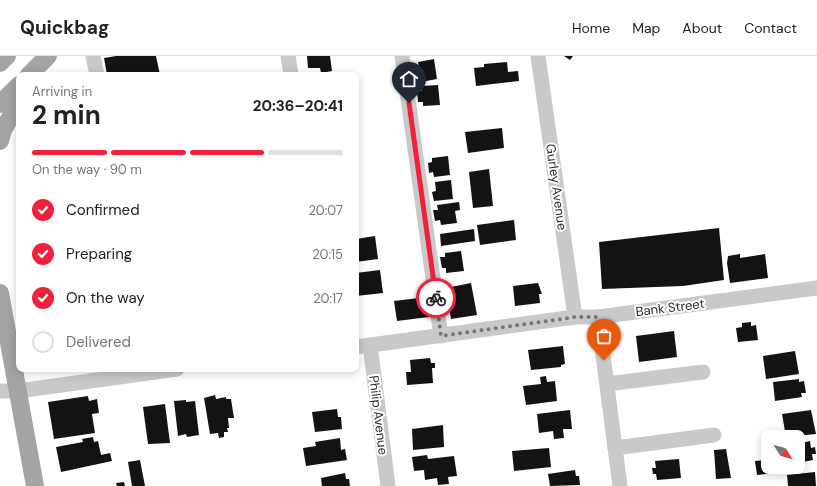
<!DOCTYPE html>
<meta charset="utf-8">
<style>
:root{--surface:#fff;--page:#f2f2f2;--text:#202124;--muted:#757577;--line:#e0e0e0;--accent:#f1203b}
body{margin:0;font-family:"DM Sans",sans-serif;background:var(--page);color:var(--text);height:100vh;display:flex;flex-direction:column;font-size:15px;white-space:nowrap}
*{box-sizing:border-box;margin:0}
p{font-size:13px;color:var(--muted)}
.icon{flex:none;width:22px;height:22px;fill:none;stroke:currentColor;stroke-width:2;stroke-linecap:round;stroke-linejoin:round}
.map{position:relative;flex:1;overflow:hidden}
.sheet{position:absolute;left:16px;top:16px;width:343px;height:300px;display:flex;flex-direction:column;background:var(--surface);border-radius:8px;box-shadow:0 2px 10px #0003}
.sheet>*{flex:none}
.needle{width:26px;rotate:127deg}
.controls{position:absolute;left:761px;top:374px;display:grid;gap:8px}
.controls a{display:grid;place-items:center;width:44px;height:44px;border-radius:8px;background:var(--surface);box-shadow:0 2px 10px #0003;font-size:20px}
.pin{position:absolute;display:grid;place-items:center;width:34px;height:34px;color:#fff;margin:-41px -17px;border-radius:50% 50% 50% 0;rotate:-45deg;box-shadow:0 0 4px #0007}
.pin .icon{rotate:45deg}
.courier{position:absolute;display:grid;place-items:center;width:40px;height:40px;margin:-20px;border:3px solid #f1203b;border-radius:50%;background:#fff;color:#222;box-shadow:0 1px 5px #0007}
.headline em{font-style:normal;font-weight:700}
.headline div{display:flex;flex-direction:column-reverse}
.headline{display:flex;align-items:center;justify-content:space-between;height:68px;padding:0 16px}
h1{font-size:26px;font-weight:700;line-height:30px}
.bar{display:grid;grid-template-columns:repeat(4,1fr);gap:6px 4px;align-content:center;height:48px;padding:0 16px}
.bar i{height:5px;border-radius:3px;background:var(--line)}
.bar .selected{background:var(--accent)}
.bar p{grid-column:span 4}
ol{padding:0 16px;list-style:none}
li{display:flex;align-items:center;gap:12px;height:44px}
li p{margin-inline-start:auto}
li .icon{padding:4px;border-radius:50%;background:var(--accent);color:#fff;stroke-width:4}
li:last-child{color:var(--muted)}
li i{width:22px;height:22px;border:2px solid var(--line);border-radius:50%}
header{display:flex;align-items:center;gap:24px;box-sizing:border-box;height:56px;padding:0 20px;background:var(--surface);border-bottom:1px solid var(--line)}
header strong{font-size:19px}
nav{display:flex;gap:22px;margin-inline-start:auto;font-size:14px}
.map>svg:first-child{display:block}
</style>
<header>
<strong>Quickbag</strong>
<nav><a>Home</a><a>Map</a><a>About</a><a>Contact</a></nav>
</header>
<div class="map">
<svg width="817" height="430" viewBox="0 0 817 430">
<rect width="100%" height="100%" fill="#fff"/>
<!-- building -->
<g fill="#131313">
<polygon points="116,0 156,0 160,19 107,19 104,2"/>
<polygon points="307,0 330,0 332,15 321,17 320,12 308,12"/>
<polygon points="564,0 573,0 570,4"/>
<polygon points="434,3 437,23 421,26 420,22 416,23 414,11 419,10 418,6"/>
<polygon points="507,6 508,16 518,15 519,25 476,30 474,12 484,11 484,8"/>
<polygon points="438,29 440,49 423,50 423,46 418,46 417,35 422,35 422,30"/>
<polygon points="502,72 504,92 468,97 465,76"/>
<polygon points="356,96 359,109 356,109"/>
<polygon points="448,100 450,119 434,121 433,116 429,117 428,107 432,106 432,102"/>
<polygon points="489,113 493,150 473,152 469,116"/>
<polygon points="451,124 453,143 434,145 432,136 436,135 435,126"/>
<polygon points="459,146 460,154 455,155 457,167 441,169 440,164 435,165 433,154 438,154 437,149"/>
<polygon points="514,164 516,184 480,189 477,169"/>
<polygon points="719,172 724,224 683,230 602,233 599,186"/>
<polygon points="474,173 475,185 441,190 440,178"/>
<polygon points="375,180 378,203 356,206 356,183"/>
<polygon points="461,195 464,215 446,217 446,212 442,212 440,201 445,201 445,197"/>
<polygon points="740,198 740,202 765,198 768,222 730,227 727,207 728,200"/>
<polygon points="380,214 383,237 356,240 356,217"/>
<polygon points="471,227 477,259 451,263 449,251 452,250 449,236 447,237 446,232"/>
<polygon points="538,227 542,238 539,238 540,247 515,250 513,230"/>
<polygon points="427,241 428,249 424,250 424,254 428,254 429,261 397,265 394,245"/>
<polygon points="751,266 751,270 756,269 758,284 738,286 736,272 742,271 742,267"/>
<polygon points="674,275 677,301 639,306 636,280"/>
<polygon points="563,290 565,308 561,309 561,311 531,314 528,294"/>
<polygon points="795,295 799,318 766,323 763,300"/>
<polygon points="430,302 431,307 435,307 435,312 432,312 433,327 407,329 406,316 411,316 410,304"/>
<polygon points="546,320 547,326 555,325 557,345 526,349 523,330 541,328 540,321"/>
<polygon points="799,323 799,326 804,325 806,337 801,337 802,341 775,345 773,326"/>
<polygon points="215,339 216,343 226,341 226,343 231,343 234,362 228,362 229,372 227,372 228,376 224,376 224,381 219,382 218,377 210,378 204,342"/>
<polygon points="88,340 89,345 97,343 99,357 92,358 95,377 54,383 48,346"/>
<polygon points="186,344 186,346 195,345 199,379 187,381 186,378 178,380 174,345"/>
<polygon points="165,348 170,387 148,388 143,351"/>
<polygon points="337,353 338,361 341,361 342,373 315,376 312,356"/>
<polygon points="570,354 572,373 563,373 564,382 554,383 553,375 539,377 537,358"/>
<polygon points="811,354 816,378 786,381 782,358"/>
<polygon points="443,369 444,391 413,394 412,373"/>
<polygon points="93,381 94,386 98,385 101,399 110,397 112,405 61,416 56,391 83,386 82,383"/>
<polygon points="340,382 341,394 345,393 347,404 306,410 303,392 316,390 315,386"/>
<polygon points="810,385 811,392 815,391 816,398 812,398 813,404 798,407 798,388"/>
<polygon points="549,392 551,411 514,415 512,395"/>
<polygon points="726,393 731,422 716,423 714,394"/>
<polygon points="427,399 428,403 454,400 457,420 448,421 449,428 438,429 437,422 425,424 424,414 414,415 412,401"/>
<polygon points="679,403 681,422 657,424 656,418 653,418 652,412 656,412 655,405"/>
<polygon points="140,404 145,430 132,430 128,406"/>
<polygon points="768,404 768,411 781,411 781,416 757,419 755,405"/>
<polygon points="575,414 576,420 579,420 580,429 550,430 548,418"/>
<polygon points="815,416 816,430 788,430 787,419"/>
<polygon points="345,417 346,423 349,423 350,430 322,430 321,422"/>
<polygon points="124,426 125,430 117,430 116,427"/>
</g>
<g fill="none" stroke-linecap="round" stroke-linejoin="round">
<!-- minor -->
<g stroke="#c9c9c9" stroke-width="15">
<polyline points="93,0 97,19"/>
<polyline points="288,0 291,19"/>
<polyline points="402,0 441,280"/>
<polyline points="538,0 575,261"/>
<polyline points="598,261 620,430"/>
<polyline points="370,289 388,430"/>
<polyline points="356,291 575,261 598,261 817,232"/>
<polyline points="607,328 703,316"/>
<polyline points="0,335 18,335 177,313"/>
<polyline points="615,392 714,379"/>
</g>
<!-- major -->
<g stroke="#a4a4a4" stroke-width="18">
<polyline points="0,7 7,0"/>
<polyline points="29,19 48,0"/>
<polyline points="0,48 19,29"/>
<polyline points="0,85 3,74 19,46"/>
<polyline points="0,237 35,430"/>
</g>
</g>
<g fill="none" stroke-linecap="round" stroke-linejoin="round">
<!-- done -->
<polyline stroke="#767676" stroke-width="4" stroke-dasharray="0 7.2" points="436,242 441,280 575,261 598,261 604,304"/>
<!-- route -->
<polyline stroke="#f1203b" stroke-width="5" points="409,47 436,242"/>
</g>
<g text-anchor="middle" stroke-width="4" stroke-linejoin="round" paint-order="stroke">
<!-- street labels -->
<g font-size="13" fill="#2c2c2c" stroke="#fff">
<text transform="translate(557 131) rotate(82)" y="5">Gurley Avenue</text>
<text transform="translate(670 251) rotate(-7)" y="5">Bank Street</text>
<text transform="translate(379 359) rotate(83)" y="5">Philip Avenue</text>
</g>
</g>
</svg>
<div class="controls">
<a><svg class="needle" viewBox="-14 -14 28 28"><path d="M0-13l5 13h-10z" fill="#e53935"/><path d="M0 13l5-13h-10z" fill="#757577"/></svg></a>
</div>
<div class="pin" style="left:604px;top:304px;background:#ea580c"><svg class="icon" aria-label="bag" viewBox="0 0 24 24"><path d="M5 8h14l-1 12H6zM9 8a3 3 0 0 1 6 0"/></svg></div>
<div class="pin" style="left:409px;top:47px;background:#1f2937"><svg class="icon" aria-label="home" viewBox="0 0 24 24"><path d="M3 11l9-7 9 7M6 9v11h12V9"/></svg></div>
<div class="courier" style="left:436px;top:242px"><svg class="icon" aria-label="bike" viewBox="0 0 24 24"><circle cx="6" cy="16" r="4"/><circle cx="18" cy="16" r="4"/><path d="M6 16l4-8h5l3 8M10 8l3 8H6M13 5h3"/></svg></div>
<section class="sheet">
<div class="headline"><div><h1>2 min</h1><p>Arriving in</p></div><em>20:36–20:41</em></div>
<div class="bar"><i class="selected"></i><i class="selected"></i><i class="selected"></i><i></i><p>On the way · 90 m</p></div>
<ol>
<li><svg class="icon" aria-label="check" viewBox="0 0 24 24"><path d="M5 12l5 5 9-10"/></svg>Confirmed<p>20:07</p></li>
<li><svg class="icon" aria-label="check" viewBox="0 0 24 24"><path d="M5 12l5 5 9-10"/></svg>Preparing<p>20:15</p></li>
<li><svg class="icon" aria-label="check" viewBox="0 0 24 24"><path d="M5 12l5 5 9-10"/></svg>On the way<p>20:17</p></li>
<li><i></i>Delivered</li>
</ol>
</section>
</div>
